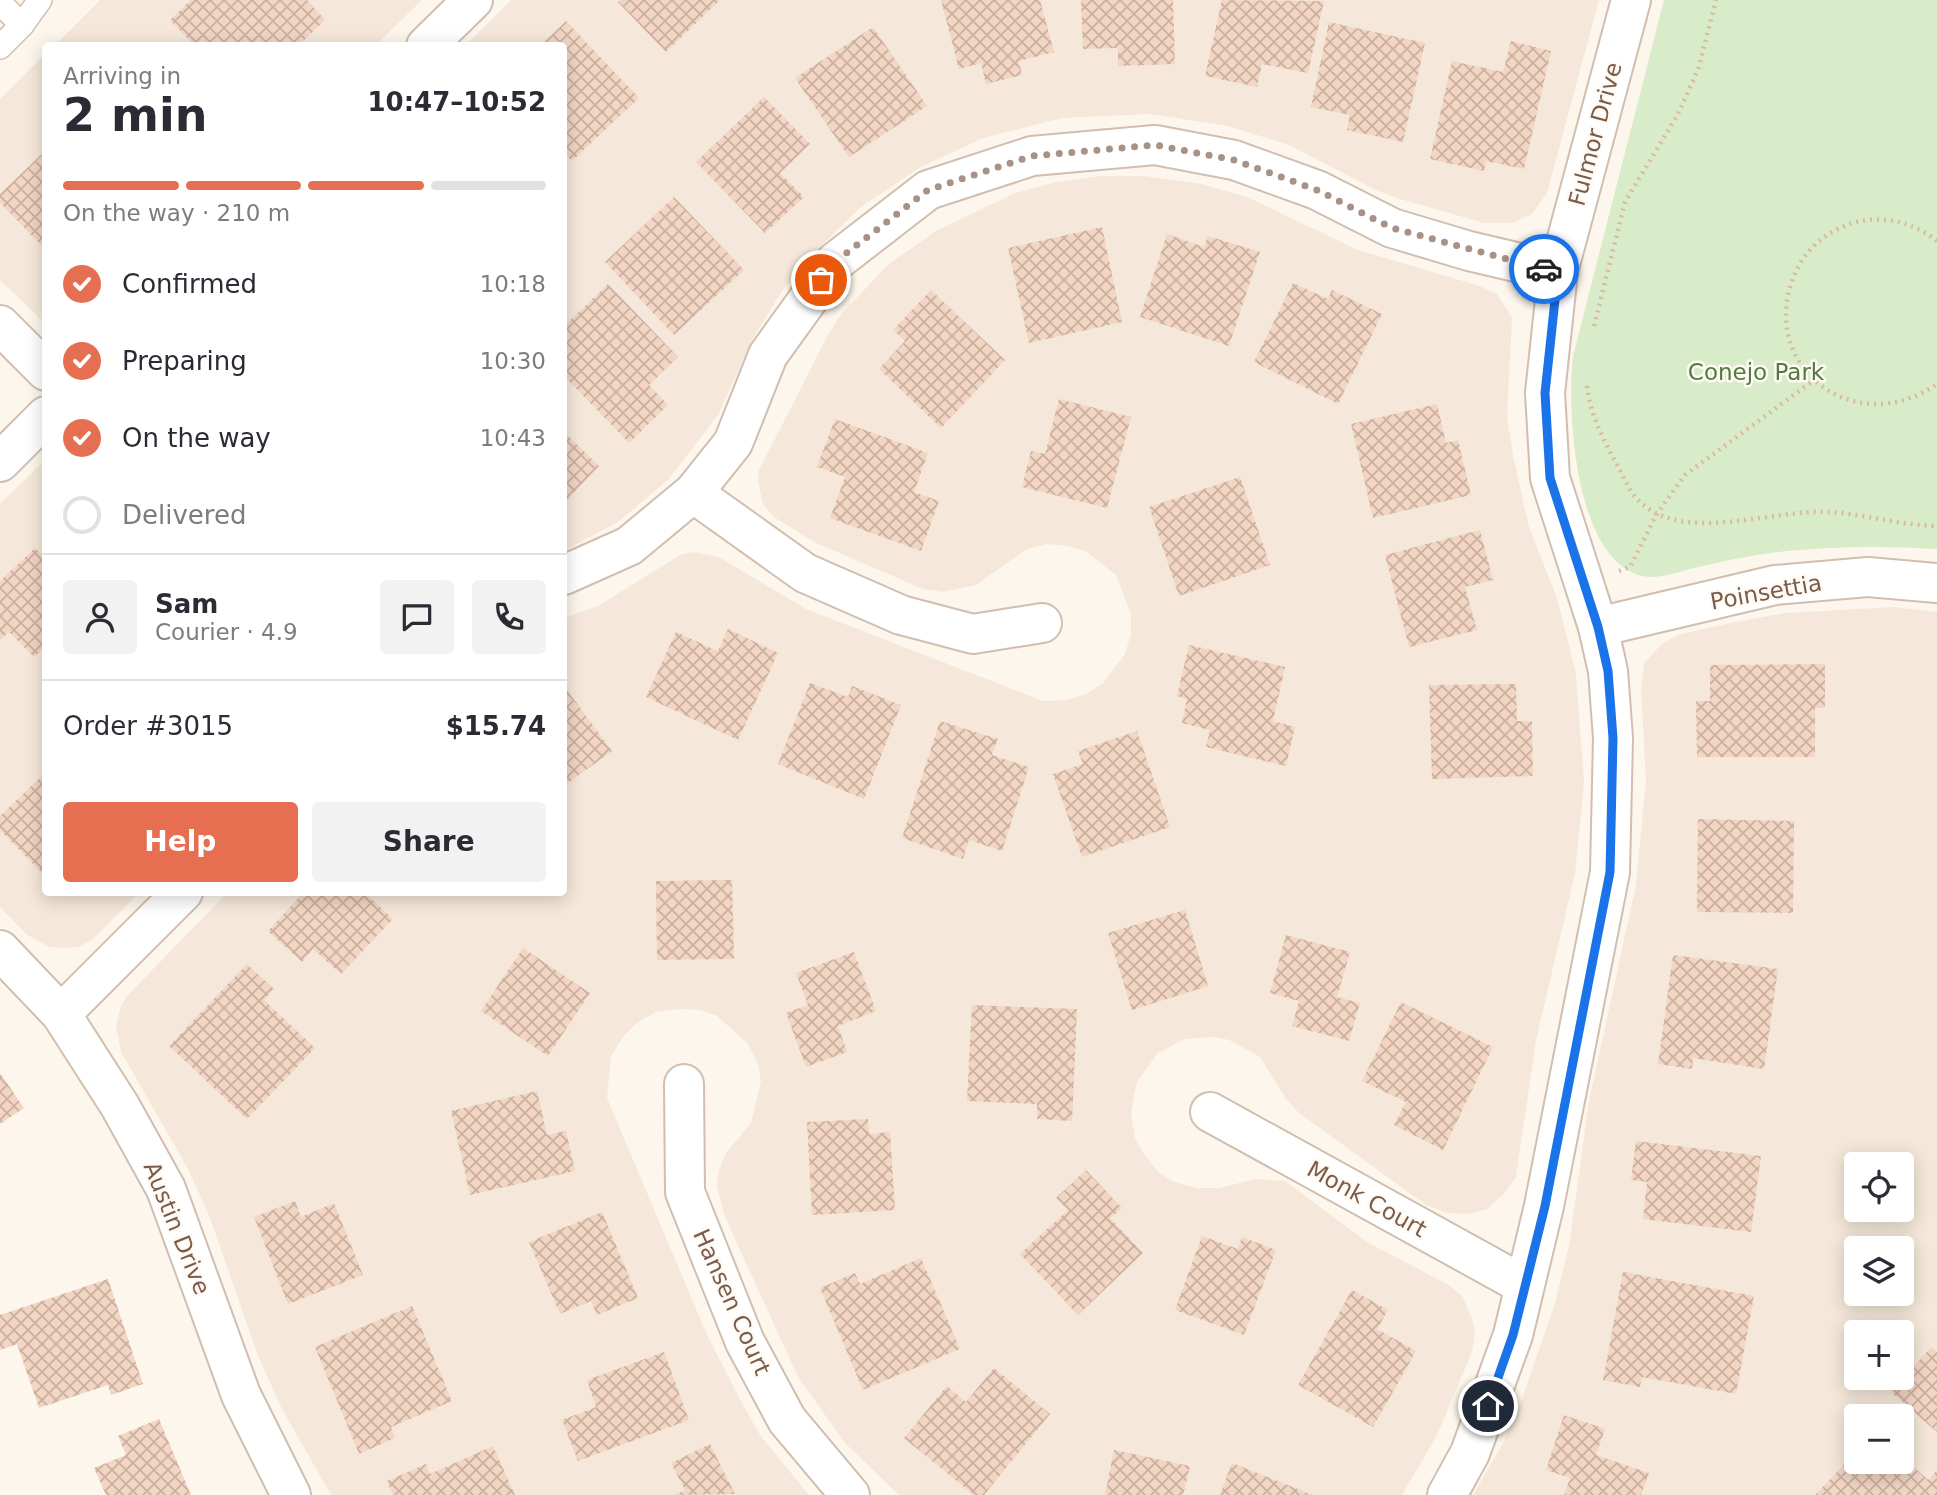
<!DOCTYPE html>
<meta charset="utf-8">
<style>
:root{--surface:#fff;--page:#f2f2f3;--text:#2b2b33;--muted:#7c7c81;--line:#e1e1e2;--accent:#e76f51}
body{margin:0;font-family:"DejaVu Sans",sans-serif;background:var(--page);color:var(--text);height:100vh;display:flex;flex-direction:column;font-size:26px;white-space:nowrap}
*{box-sizing:border-box;margin:0}
p{font-size:23px;color:var(--muted)}
.icon{flex:none;width:38px;height:38px;fill:none;stroke:currentColor;stroke-width:2;stroke-linecap:round;stroke-linejoin:round}
.map{position:relative;flex:1;overflow:hidden}
.sheet{position:absolute;left:42px;top:42px;width:525px;height:854px;display:flex;flex-direction:column;background:var(--surface);border-radius:7px;box-shadow:0 4px 18px #0003}
.sheet>*{flex:none}
.fabs{position:absolute;left:1844px;top:1152px;display:grid;gap:14px}
.fabs a{display:grid;place-items:center;width:70px;height:70px;border-radius:7px;background:var(--surface);box-shadow:0 4px 18px #0003;font-size:35px}
.pin{position:absolute;display:grid;place-items:center;width:60px;height:60px;color:#fff;margin:-30px;border:4px solid #fff;border-radius:50%;box-shadow:0 2px 7px #0007}
.courier{position:absolute;display:grid;place-items:center;width:70px;height:70px;margin:-35px;border:5px solid #1a73e8;border-radius:50%;background:#fff;color:#222;box-shadow:0 2px 9px #0007}
.headline em{font-style:normal;font-weight:700}
.headline div{display:flex;flex-direction:column-reverse}
.headline{display:flex;align-items:center;justify-content:space-between;height:119px;padding:0 21px}
h1{font-size:46px;font-weight:700;line-height:52px}
.bar{display:grid;grid-template-columns:repeat(4,1fr);gap:10px 7px;align-content:center;height:84px;padding:0 21px}
.bar i{height:9px;border-radius:5px;background:var(--line)}
.bar .on{background:var(--accent)}
.bar p{grid-column:span 4}
.line{display:flex;align-items:center;gap:18px;padding:0 21px;border-top:2px solid var(--line)}
.line div{flex:1}
.round{display:grid;place-items:center;flex:none;width:74px;height:74px;border-radius:7px;background:var(--page)}
ol{padding:0 21px;list-style:none}
li{display:flex;align-items:center;gap:21px;height:77px}
li p{margin-inline-start:auto}
li .icon{padding:7px;border-radius:50%;background:var(--accent);color:#fff;stroke-width:4}
li:last-child{color:var(--muted)}
li i{width:38px;height:38px;border:4px solid var(--line);border-radius:50%}
.cta{display:flex;gap:14px;margin-top:auto;padding:14px 21px}
.cta a{flex:1;height:80px;border-radius:7px;background:var(--accent);color:#fff;font-size:28px;font-weight:700;line-height:80px;text-align:center}
.cta a+a{background:var(--page);color:var(--text)}
.map>svg:first-child{display:block}
</style>
<div class="map">
<svg width="1937" height="1495" viewBox="0 0 1937 1495">
<defs>
<pattern id="building-cross-hatch" width="8" height="8" patternUnits="userSpaceOnUse" patternTransform="scale(1.75)"><rect width="8" height="8" fill="#f3d5c3"/><path d="M0 0l8 8M0 8l8-8" fill="none" stroke="#cab0a1"/></pattern>
</defs>
<rect width="100%" height="100%" fill="#fdf6ec"/>
<!-- residential -->
<g fill="#f5e8da" fill-rule="evenodd">
<polygon points="100,0 422,0 376,45 54,46"/>
<polygon points="511,0 1599,0 1547,193 1532,214 1512,223 1484,223 1400,199 1378,191 1289,145 1228,126 1150,114 1062,118 983,138 919,168 861,207 810,257 782,291 753,338 718,415 668,480 618,522 564,551 564,46 465,46"/>
<polygon points="45,54 45,323 0,280 0,99"/>
<polygon points="1101,176 1144,176 1201,184 1247,197 1358,250 1480,286 1497,294 1512,318 1507,416 1513,455 1529,527 1557,598 1576,673 1584,783 1575,874 1536,1040 1516,1177 1504,1194 1487,1209 1468,1214 1447,1213 1426,1205 1299,1113 1286,1099 1260,1057 1229,1040 1213,1037 1185,1039 1158,1053 1137,1082 1131,1113 1135,1138 1144,1154 1158,1172 1174,1182 1197,1188 1219,1188 1255,1179 1285,1181 1367,1242 1449,1285 1462,1296 1472,1318 1475,1333 1472,1352 1437,1435 1402,1495 899,1495 845,1443 798,1377 725,1217 717,1186 719,1170 726,1153 751,1123 761,1081 758,1064 747,1043 717,1016 700,1010 679,1009 656,1012 638,1022 622,1038 611,1057 607,1098 707,1335 744,1407 760,1435 809,1495 331,1495 281,1407 258,1356 210,1218 187,1167 121,1052 116,1026 121,1006 127,996 227,893 564,892 564,618 598,606 680,555 693,552 719,557 806,609 1043,701 1066,700 1086,694 1103,683 1125,654 1131,634 1131,614 1116,575 1087,552 1068,546 1047,544 1027,549 976,585 943,592 923,589 814,542 774,517 763,504 758,481 759,470 827,337 841,314 889,264 936,231 1015,193 1057,182"/>
<polygon points="45,460 46,892 139,893 92,940 78,947 63,948 50,947 27,935 0,907 0,504"/>
<path d="M1894 607 1937 612V1495H1473L1503 1443 1521 1402 1555 1303 1569 1246 1589 1101 1636 885 1646 780 1641 689 1644 663 1662 644 1678 635 1730 623 1785 613ZM1857 1164H1902V1209H1857ZM1857 1248H1902V1293H1857ZM1857 1332H1902V1377H1857ZM1857 1416H1902V1461H1857Z"/>
</g>
<!-- park -->
<path fill="#d8ecc9" d="M1664 0H1937V549C1887 546 1838 546 1788 551 1756 554 1725 561 1694 568 1677 572 1659 580 1642 576 1574 559 1567 411 1573 356Z"/>
<!-- building -->
<g fill="url(#building-cross-hatch)">
<polygon points="191,0 307,0 325,20 298,46 195,46 170,20"/>
<polygon points="620,0 720,0 666,52 618,2"/>
<polygon points="941,0 1040,0 1054,52 1019,61 1022,75 986,84 981,63 959,69"/>
<polygon points="1081,0 1173,0 1175,64 1118,66 1118,48 1083,49"/>
<polygon points="1222,0 1324,1 1308,73 1262,64 1257,87 1205,76"/>
<polygon points="566,21 639,98 572,161 564,153 564,46 540,46"/>
<polygon points="1329,22 1425,43 1403,142 1347,130 1350,115 1311,107"/>
<polygon points="873,27 927,106 849,157 795,78"/>
<polygon points="1511,41 1551,51 1524,169 1486,161 1484,171 1430,159 1452,61 1503,72"/>
<polygon points="764,97 810,144 780,173 804,197 765,233 696,162"/>
<polygon points="46,150 46,250 0,203 0,194"/>
<polygon points="674,197 744,270 674,335 605,262"/>
<polygon points="1102,227 1122,322 1029,343 1008,248"/>
<polygon points="1167,234 1204,247 1208,236 1260,252 1229,346 1140,317"/>
<polygon points="1293,283 1328,299 1332,290 1382,314 1338,404 1254,362"/>
<polygon points="608,284 678,357 649,385 668,405 629,443 564,376 564,326"/>
<polygon points="931,290 1005,360 941,428 879,369 905,341 893,330"/>
<polygon points="1059,399 1131,417 1107,508 1022,487 1031,451 1045,454"/>
<polygon points="1437,404 1446,443 1458,440 1471,495 1373,518 1351,424"/>
<polygon points="835,419 928,453 914,492 939,501 921,551 830,518 845,477 817,467"/>
<polygon points="564,432 599,466 564,503"/>
<polygon points="1240,477 1270,565 1179,596 1149,507"/>
<polygon points="1480,530 1493,580 1465,587 1477,630 1409,647 1385,555"/>
<polygon points="35,548 46,559 46,646 34,657 9,632 0,640 0,581"/>
<polygon points="728,629 778,653 738,740 646,697 676,632 718,651"/>
<polygon points="1189,645 1285,667 1273,721 1295,727 1286,766 1206,747 1210,730 1182,723 1187,699 1177,696"/>
<polygon points="1825,664 1825,708 1815,708 1815,757 1697,757 1696,701 1710,701 1710,665"/>
<polygon points="810,683 848,697 852,686 901,705 864,799 778,764"/>
<polygon points="1516,684 1517,721 1532,721 1533,776 1432,779 1429,685"/>
<polygon points="564,686 612,751 564,786"/>
<polygon points="940,721 998,739 992,755 1029,767 1002,851 969,840 963,859 902,838"/>
<polygon points="1137,731 1170,827 1082,857 1053,774 1083,764 1078,751"/>
<polygon points="46,772 46,877 0,830 0,816"/>
<polygon points="1698,819 1794,821 1793,913 1697,912"/>
<polygon points="732,880 734,959 657,960 656,881"/>
<polygon points="304,892 364,892 393,919 341,974 313,949 302,962 268,931"/>
<polygon points="1185,910 1208,986 1132,1010 1108,933"/>
<polygon points="1286,935 1350,952 1337,997 1360,1003 1349,1041 1292,1026 1299,1001 1270,993"/>
<polygon points="523,948 590,993 548,1056 481,1011"/>
<polygon points="854,952 876,1011 838,1026 847,1052 806,1067 786,1013 808,1005 796,973"/>
<polygon points="1673,955 1778,969 1764,1069 1693,1058 1692,1069 1658,1064"/>
<polygon points="247,964 274,989 264,1000 315,1048 247,1119 169,1046"/>
<polygon points="1401,1002 1493,1047 1443,1150 1394,1125 1406,1102 1362,1081"/>
<polygon points="972,1005 1077,1009 1072,1121 1037,1119 1037,1104 967,1101"/>
<polygon points="0,1073 24,1108 0,1124"/>
<polygon points="537,1091 547,1135 566,1131 575,1171 470,1195 451,1111"/>
<polygon points="868,1119 869,1134 890,1132 895,1210 812,1215 807,1122"/>
<polygon points="1636,1141 1761,1156 1751,1232 1643,1219 1647,1182 1631,1180"/>
<polygon points="1086,1170 1122,1208 1110,1218 1143,1253 1078,1315 1020,1254 1068,1210 1056,1198"/>
<polygon points="295,1201 301,1217 334,1203 363,1275 288,1304 254,1217"/>
<polygon points="602,1212 638,1298 597,1315 591,1301 560,1314 529,1242"/>
<polygon points="1202,1236 1238,1249 1242,1237 1276,1250 1244,1335 1175,1310"/>
<polygon points="921,1258 960,1349 863,1390 820,1288 855,1273 860,1284"/>
<polygon points="1623,1272 1754,1296 1736,1394 1642,1377 1640,1387 1603,1380"/>
<polygon points="108,1279 143,1384 111,1395 108,1385 39,1408 17,1344 0,1350 0,1315"/>
<polygon points="1352,1290 1388,1310 1377,1329 1416,1351 1373,1427 1298,1385"/>
<polygon points="412,1306 452,1401 391,1427 395,1438 359,1454 315,1347"/>
<polygon points="1931,1347 1937,1352 1937,1432 1891,1392"/>
<polygon points="664,1352 689,1420 578,1461 562,1420 596,1407 587,1380"/>
<polygon points="994,1368 1050,1414 984,1495 974,1495 904,1438 947,1386 966,1402"/>
<polygon points="1564,1415 1605,1429 1596,1455 1649,1473 1641,1495 1564,1495 1570,1478 1546,1470"/>
<polygon points="159,1419 191,1495 106,1495 94,1468 126,1455 118,1436"/>
<polygon points="710,1444 735,1494 675,1495 685,1490 671,1463"/>
<polygon points="493,1446 515,1495 393,1495 387,1481 426,1464 430,1474"/>
<polygon points="1114,1450 1190,1466 1183,1495 1105,1495"/>
<polygon points="1857,1451 1857,1461 1902,1461 1902,1456 1928,1480 1937,1470 1937,1495 1815,1495"/>
<polygon points="1232,1463 1313,1495 1220,1495"/>
</g>
<g fill="none" stroke-linecap="round" stroke-linejoin="round">
<!-- service casing -->
<g stroke="#d1beb0" stroke-width="26">
<g id="service">
<polyline points="0,3 22,25 0,47"/>
<polyline points="22,25 40,0"/>
</g>
</g>
<!-- minor casing -->
<g stroke="#d1beb0" stroke-width="42">
<g id="minor">
<polyline points="426,46 473,0"/>
<polyline points="0,325 46,371"/>
<polyline points="0,462 46,416"/>
<polyline points="693,493 805,573 901,615 973,634 1042,623"/>
<polyline points="564,575 629,546 693,493 733,443 768,355 835,262 928,190 1032,156 1155,145 1234,160 1317,190 1392,228 1469,251 1558,272"/>
<polyline points="1598,627 1775,585 1868,577 1937,583"/>
<polyline points="0,950 61,1014 120,1106 166,1189 241,1395 291,1495"/>
<polyline points="61,1014 183,892"/>
<polyline points="684,1084 685,1192 745,1342 787,1420 850,1495"/>
<polyline points="1210,1112 1524,1285"/>
<polyline points="1447,1495 1470,1453 1513,1335 1544,1206 1610,872 1613,738 1608,671 1598,627 1550,478 1545,393 1558,272 1631,0"/>
</g>
</g>
<!-- path -->
<g stroke="#d9b8a5" stroke-width="4.5" stroke-dasharray="2 5" stroke-linecap="butt">
<path d="M1937 241C1915 223 1884 215 1856 222 1834 228 1813 242 1801 262 1747 356 1849 445 1937 384"/>
<polyline points="1594,326 1625,202 1677,116 1698,70 1716,0"/>
<path d="M1587 386C1590 415 1604 440 1617 465 1623 475 1628 489 1636 498 1680 547 1773 508 1831 512 1867 515 1901 525 1937 526"/>
<polyline points="1619,571 1630,567 1656,515 1685,475 1814,380"/>
</g>
<!-- service -->
<use href="#service" stroke="#fff" stroke-width="23"/>
<!-- minor -->
<use href="#minor" stroke="#fff" stroke-width="38"/>
</g>
<g fill="none" stroke-linecap="round" stroke-linejoin="round">
<!-- done -->
<polyline stroke="#a89285" stroke-width="7" stroke-dasharray="0 12.6" points="821,280 835,262 928,190 1032,156 1155,145 1234,160 1317,190 1392,228 1544,269"/>
<!-- route -->
<polyline stroke="#1a73e8" stroke-width="9" points="1488,1406 1513,1335 1545,1206 1610,872 1613,738 1608,671 1598,627 1550,478 1545,393 1558,272 1544,269"/>
</g>
<g text-anchor="middle" stroke-width="5" stroke-linejoin="round" paint-order="stroke">
<!-- street labels -->
<g font-size="23" fill="#7a5c4d" stroke="#fffaf3">
<text transform="translate(1595 134) rotate(-75)" y="8">Fulmor Drive</text>
<text transform="translate(1766 592) rotate(-10)" y="8">Poinsettia</text>
<text transform="translate(1367 1199) rotate(29)" y="8">Monk Court</text>
<text transform="translate(177 1228) rotate(68)" y="8">Austin Drive</text>
<text transform="translate(732 1302) rotate(66)" y="8">Hansen Court</text>
</g>
<!-- park labels -->
<g font-size="23" fill="#537a41" stroke="#fffaf3">
<text x="1756" y="380">Conejo Park</text>
</g>
</g>
</svg>
<div class="fabs">
<a><svg class="icon" aria-label="locate" viewBox="0 0 24 24"><circle cx="12" cy="12" r="6"/><path d="M12 2v4M12 18v4M2 12h4M18 12h4"/></svg></a>
<a><svg class="icon" aria-label="layers" viewBox="0 0 24 24"><path d="M12 4l9 5-9 5-9-5zM3 14l9 5 9-5"/></svg></a>
<a>+</a>
<a>−</a>
</div>
<div class="pin" style="left:821px;top:280px;background:#ea580c"><svg class="icon" aria-label="bag" viewBox="0 0 24 24"><path d="M5 8h14l-1 12H6zM9 8a3 3 0 0 1 6 0"/></svg></div>
<div class="pin" style="left:1488px;top:1406px;background:#1f2937"><svg class="icon" aria-label="home" viewBox="0 0 24 24"><path d="M3 11l9-7 9 7M6 9v11h12V9"/></svg></div>
<div class="courier" style="left:1544px;top:269px"><svg class="icon" aria-label="car" viewBox="0 0 24 24"><path d="M5 17H2v-5l4-1 3-4h7l3 4 3 1v5h-3M9 17h6M6 11h13"/><circle cx="7" cy="17" r="2"/><circle cx="17" cy="17" r="2"/></svg></div>
<section class="sheet">
<div class="headline"><div><h1>2 min</h1><p>Arriving in</p></div><em>10:47–10:52</em></div>
<div class="bar"><i class="on"></i><i class="on"></i><i class="on"></i><i></i><p>On the way · 210 m</p></div>
<ol>
<li><svg class="icon" aria-label="check" viewBox="0 0 24 24"><path d="M5 12l5 5 9-10"/></svg>Confirmed<p>10:18</p></li>
<li><svg class="icon" aria-label="check" viewBox="0 0 24 24"><path d="M5 12l5 5 9-10"/></svg>Preparing<p>10:30</p></li>
<li><svg class="icon" aria-label="check" viewBox="0 0 24 24"><path d="M5 12l5 5 9-10"/></svg>On the way<p>10:43</p></li>
<li><i></i>Delivered</li>
</ol>
<div class="line" style="height:126px"><a class="round"><svg class="icon" aria-label="person" viewBox="0 0 24 24"><circle cx="12" cy="8" r="4"/><path d="M4 21q1-7 8-7t8 7"/></svg></a><div><b>Sam</b><p>Courier · 4.9</p></div><a class="round"><svg class="icon" aria-label="chat" viewBox="0 0 24 24"><path d="M4 5h16v11H9l-5 4z"/></svg></a><a class="round"><svg class="icon" aria-label="phone" viewBox="0 0 24 24"><path d="M5 4h4l2 5-3 2q2 4 5 5l2-3 5 2v4C11 20 4 13 5 4z"/></svg></a></div>
<div class="line" style="height:91px"><div>Order #3015</div><b>$15.74</b></div>
<div class="cta"><a>Help</a><a>Share</a></div>
</section>
</div>
